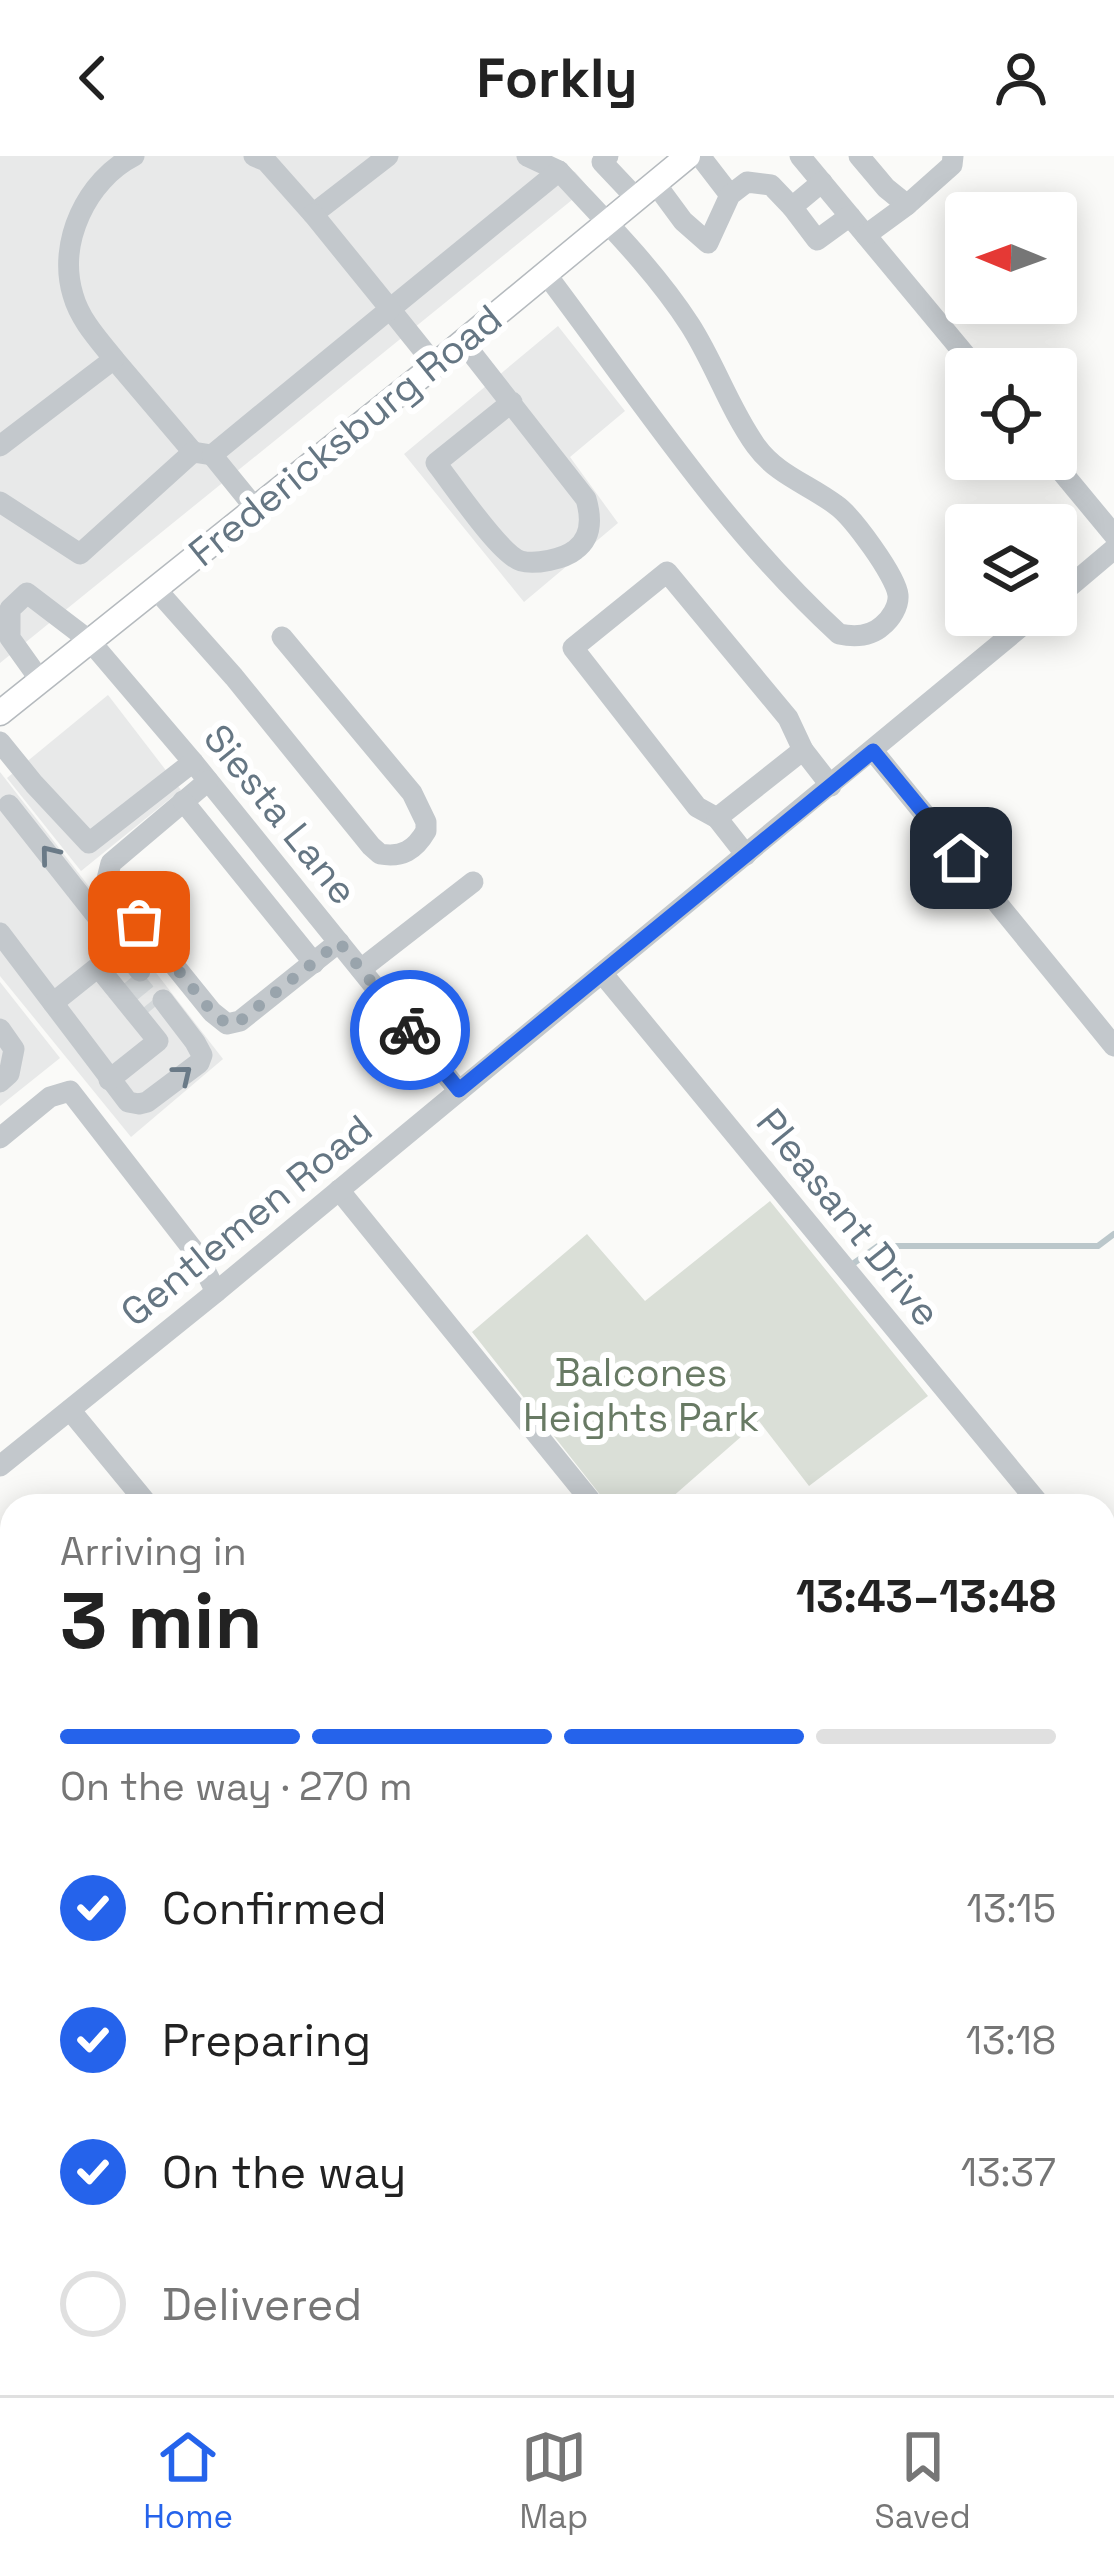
<!DOCTYPE html>
<meta charset="utf-8">
<style>
:root{--surface:#fff;--page:#f2f2f2;--text:#222;--muted:#767676;--line:#e0e0e0;--accent:#2563eb}
body{margin:0;font-family:"Space Grotesk",sans-serif;background:var(--page);color:var(--text);height:100vh;display:flex;flex-direction:column;font-size:45px;white-space:nowrap}
*{box-sizing:border-box;margin:0}
p{font-size:39px;color:var(--muted)}
.icon{flex:none;width:66px;height:66px;fill:none;stroke:currentColor;stroke-width:2;stroke-linecap:round;stroke-linejoin:round}
.map{position:relative;flex:1;overflow:hidden}
.drawer{position:absolute;left:0px;top:1338px;width:1116px;height:903px;display:flex;flex-direction:column;background:var(--surface);border-radius:36px 36px 0 0;box-shadow:0 6px 30px #0003}
.drawer>*{flex:none}
.needle{width:78px;rotate:271deg}
.tools{position:absolute;left:945px;top:36px;display:grid;gap:24px}
.tools a{display:grid;place-items:center;width:132px;height:132px;border-radius:12px;background:var(--surface);box-shadow:0 6px 30px #0003;font-size:60px}
.pin{position:absolute;display:grid;place-items:center;width:102px;height:102px;color:#fff;margin:-51px;border-radius:24px;box-shadow:0 6px 18px #0006}
.courier{position:absolute;display:grid;place-items:center;width:120px;height:120px;margin:-60px;border:9px solid #2563eb;border-radius:50%;background:#fff;color:#222;box-shadow:0 3px 15px #0007}
.headline em{font-style:normal;font-weight:700}
.headline div{display:flex;flex-direction:column-reverse}
.headline{display:flex;align-items:center;justify-content:space-between;height:204px;padding:0 60px}
h1{font-size:78px;font-weight:700;line-height:90px}
.bar{display:grid;grid-template-columns:repeat(4,1fr);gap:18px 12px;align-content:center;height:144px;padding:0 60px}
.bar i{height:15px;border-radius:9px;background:var(--line)}
.bar .selected{background:var(--accent)}
.bar p{grid-column:span 4}
ol{padding:0 60px;list-style:none}
li{display:flex;align-items:center;gap:36px;height:132px}
li p{margin-inline-start:auto}
li .icon{padding:12px;border-radius:50%;background:var(--accent);color:#fff;stroke-width:4}
li:last-child{color:var(--muted)}
li i{width:66px;height:66px;border:6px solid var(--line);border-radius:50%}
header{display:flex;justify-content:space-between;align-items:center;height:156px;padding:0 60px;background:var(--surface);font-size:54px;font-weight:700}
.tab-bar{display:flex;justify-content:space-around;align-items:center;height:168px;border-top:3px solid var(--line);background:var(--surface);font-size:33px;color:var(--muted)}
.tab-bar a{display:grid;justify-items:center;gap:6px}
.tab-bar .selected{color:var(--accent)}
.map>svg:first-child{display:block}
</style>
<header><svg class="icon" aria-label="back" viewBox="0 0 24 24"><path d="M15 5l-7 7 7 7"/></svg>Forkly<svg class="icon" aria-label="person" viewBox="0 0 24 24"><circle cx="12" cy="8" r="4"/><path d="M4 21q1-7 8-7t8 7"/></svg></header>
<div class="map">
<svg width="1114" height="2239" viewBox="0 0 1114 2239">
<rect width="100%" height="100%" fill="#fafaf8"/>
<!-- built -->
<g fill="#e8e9e9">
<polygon points="0,0 541,0 575,16 588,31 0,507"/>
<polygon points="558,170 625,255 570,301 618,367 524,446 404,298"/>
<polygon points="108,539 181,634 81,715 7,622"/>
<polygon points="0,616 223,903 131,981 0,820"/>
<polygon points="0,826 60,902 0,950"/>
</g>
<!-- green -->
<polygon fill="#dadfd7" points="770,1045 928,1240 809,1330 759,1265 662,1350 609,1350 472,1176 587,1078 645,1145"/>
<g fill="none" stroke-linecap="round" stroke-linejoin="round">
<!-- stream -->
<g stroke="#bbc7cb" stroke-width="6">
<polyline points="854,1107 878,1090 1098,1090 1114,1078"/>
<polyline points="553,1350 562,1342"/>
</g>
<!-- minor-tunnel -->
<polyline stroke="#d5d9db" stroke-width="21" stroke-dasharray="21 10" stroke-linecap="butt" points="132,821 156,850"/>
<!-- major casing -->
<g stroke="#b5babe" stroke-width="27">
<polyline id="major" points="0,557 435,209 688,0"/>
</g>
<!-- minor -->
<g stroke="#c3c8cc" stroke-width="21">
<polyline points="254,0 266,5 313,58 388,0"/>
<polyline points="527,0 559,15"/>
<polyline points="608,0 602,6 636,42"/>
<polyline points="700,0 730,39"/>
<polyline points="800,0 977,213"/>
<polyline points="859,0 886,32 907,49"/>
<polyline points="655,27 683,65 708,87 730,39 747,26 771,29 792,51 822,26"/>
<polyline points="792,51 817,84 850,60"/>
<polyline points="866,79 907,49 952,9 953,0"/>
<path d="M463 186 586 343C591 360 593 381 575 394 564 403 535 409 521 405 500 399 452 327 436 307L512 246"/>
<polyline points="114,203 193,296"/>
<path d="M435 209 390 153 559 15C604 64 654 113 690 169 715 208 729 252 756 290 777 319 808 328 836 349 852 360 896 420 898 439 899 450 891 463 882 470 870 481 854 481 839 478 725 374 639 241 546 118"/>
<path d="M0 290 114 203C98 183 80 164 73 139 57 86 87 24 134 0"/>
<polyline points="1051,303 1114,379"/>
<polyline points="0,346 80,398 193,296 212,299"/>
<polyline points="255,352 212,299 390,153 313,58"/>
<path d="M155 432 234 521 371 690 380 698C402 702 415 694 426 675V666L412 637 282 481"/>
<polyline points="1056,442 1114,393"/>
<polyline points="40,524 10,482 10,453 27,437 90,485 193,606 459,935"/>
<polyline points="0,586 34,628 89,687 193,606"/>
<polyline points="873,595 1114,890"/>
<polyline points="208,625 111,707 107,723 115,736 212,856 227,868 240,865 339,786"/>
<polyline points="183,645 314,807"/>
<polyline points="9,649 140,815"/>
<polyline points="717,662 697,651 573,492 667,416 788,562 803,594"/>
<polyline points="746,699 717,662 803,594 831,630"/>
<polyline points="0,777 128,946 139,948 147,946 199,907 202,899 195,886 163,844"/>
<polyline points="361,813 473,726"/>
<polyline points="602,817 1041,1350"/>
<polyline points="53,847 98,811 158,885 109,924"/>
<polyline points="0,873 14,893 9,918 0,926"/>
<polyline points="0,982 50,941 70,935 198,1100 216,1136"/>
<polyline points="339,1034 595,1350"/>
<polyline points="70,1254 149,1350"/>
<polyline points="0,1310 216,1136 1035,459"/>
<polyline points="1104,1428 1114,1441"/>
<polyline points="0,1461 12,1476"/>
<polyline points="0,1720 12,1709"/>
<polyline points="0,1792 12,1807"/>
<polyline points="1104,1796 1114,1788"/>
<polyline points="0,1968 12,1958"/>
<polyline points="0,2141 12,2149"/>
<polyline points="140,2229 155,2239"/>
<polyline points="25,2239 31,2229"/>
<polyline points="686,2239 693,2229"/>
</g>
<!-- major -->
<use href="#major" stroke="#fff" stroke-width="24"/>
</g>
<!-- one-way arrows -->
<defs><path id="oneway-chevron" d="M-2-3.5L2.5 0L-2 3.5" fill="none" stroke-width="1.6" stroke-linecap="round" stroke-linejoin="round" transform="scale(3)"/></defs>
<g stroke="#6a7a87">
<use href="#oneway-chevron" transform="translate(49 698) rotate(-129)"/>
<use href="#oneway-chevron" transform="translate(183 918) rotate(-39)"/>
</g>
<g fill="none" stroke-linecap="round" stroke-linejoin="round">
<!-- done -->
<polyline stroke="#99a4ac" stroke-width="12" stroke-dasharray="0 21.6" points="139,766 212,856 227,868 240,865 339,786 410,874"/>
<!-- route -->
<polyline stroke="#2563eb" stroke-width="15" points="410,874 459,934 873,595 961,702"/>
</g>
<g text-anchor="middle" stroke-width="12" stroke-linejoin="round" paint-order="stroke">
<!-- street labels -->
<g font-size="39" fill="#657683" stroke="#fff">
<text transform="translate(345 279) rotate(-39)" y="14">Fredericksburg Road</text>
<text transform="translate(281 658) rotate(51)" y="14">Siesta Lane</text>
<text transform="translate(849 1061) rotate(51)" y="14">Pleasant Drive</text>
<text transform="translate(246 1064) rotate(-39)" y="14">Gentlemen Road</text>
</g>
<!-- park labels -->
<g font-size="39" fill="#687a64" stroke="#fff">
<text x="641" y="1230">Balcones<tspan x="641" dy="45">Heights Park</tspan></text>
</g>
</g>
</svg>
<div class="tools">
<a><svg class="needle" viewBox="-14 -14 28 28"><path d="M0-13l5 13h-10z" fill="#e53935"/><path d="M0 13l5-13h-10z" fill="#767676"/></svg></a>
<a><svg class="icon" aria-label="locate" viewBox="0 0 24 24"><circle cx="12" cy="12" r="6"/><path d="M12 2v4M12 18v4M2 12h4M18 12h4"/></svg></a>
<a><svg class="icon" aria-label="layers" viewBox="0 0 24 24"><path d="M12 4l9 5-9 5-9-5zM3 14l9 5 9-5"/></svg></a>
</div>
<div class="pin" style="left:139px;top:766px;background:#ea580c"><svg class="icon" aria-label="bag" viewBox="0 0 24 24"><path d="M5 8h14l-1 12H6zM9 8a3 3 0 0 1 6 0"/></svg></div>
<div class="pin" style="left:961px;top:702px;background:#1f2937"><svg class="icon" aria-label="home" viewBox="0 0 24 24"><path d="M3 11l9-7 9 7M6 9v11h12V9"/></svg></div>
<div class="courier" style="left:410px;top:874px"><svg class="icon" aria-label="bike" viewBox="0 0 24 24"><circle cx="6" cy="16" r="4"/><circle cx="18" cy="16" r="4"/><path d="M6 16l4-8h5l3 8M10 8l3 8H6M13 5h3"/></svg></div>
<section class="drawer">
<div class="headline"><div><h1>3 min</h1><p>Arriving in</p></div><em>13:43–13:48</em></div>
<div class="bar"><i class="selected"></i><i class="selected"></i><i class="selected"></i><i></i><p>On the way · 270 m</p></div>
<ol>
<li><svg class="icon" aria-label="check" viewBox="0 0 24 24"><path d="M5 12l5 5 9-10"/></svg>Confirmed<p>13:15</p></li>
<li><svg class="icon" aria-label="check" viewBox="0 0 24 24"><path d="M5 12l5 5 9-10"/></svg>Preparing<p>13:18</p></li>
<li><svg class="icon" aria-label="check" viewBox="0 0 24 24"><path d="M5 12l5 5 9-10"/></svg>On the way<p>13:37</p></li>
<li><i></i>Delivered</li>
</ol>
</section>
</div>
<nav class="tab-bar">
<a class="selected"><svg class="icon" aria-label="home" viewBox="0 0 24 24"><path d="M3 11l9-7 9 7M6 9v11h12V9"/></svg>Home</a>
<a><svg class="icon" aria-label="map" viewBox="0 0 24 24"><path d="M3 6l6-2 6 2 6-2v14l-6 2-6-2-6 2zM9 4v14M15 6v14"/></svg>Map</a>
<a><svg class="icon" aria-label="saved" viewBox="0 0 24 24"><path d="M7 4h10v16l-5-4-5 4z"/></svg>Saved</a>
</nav>
